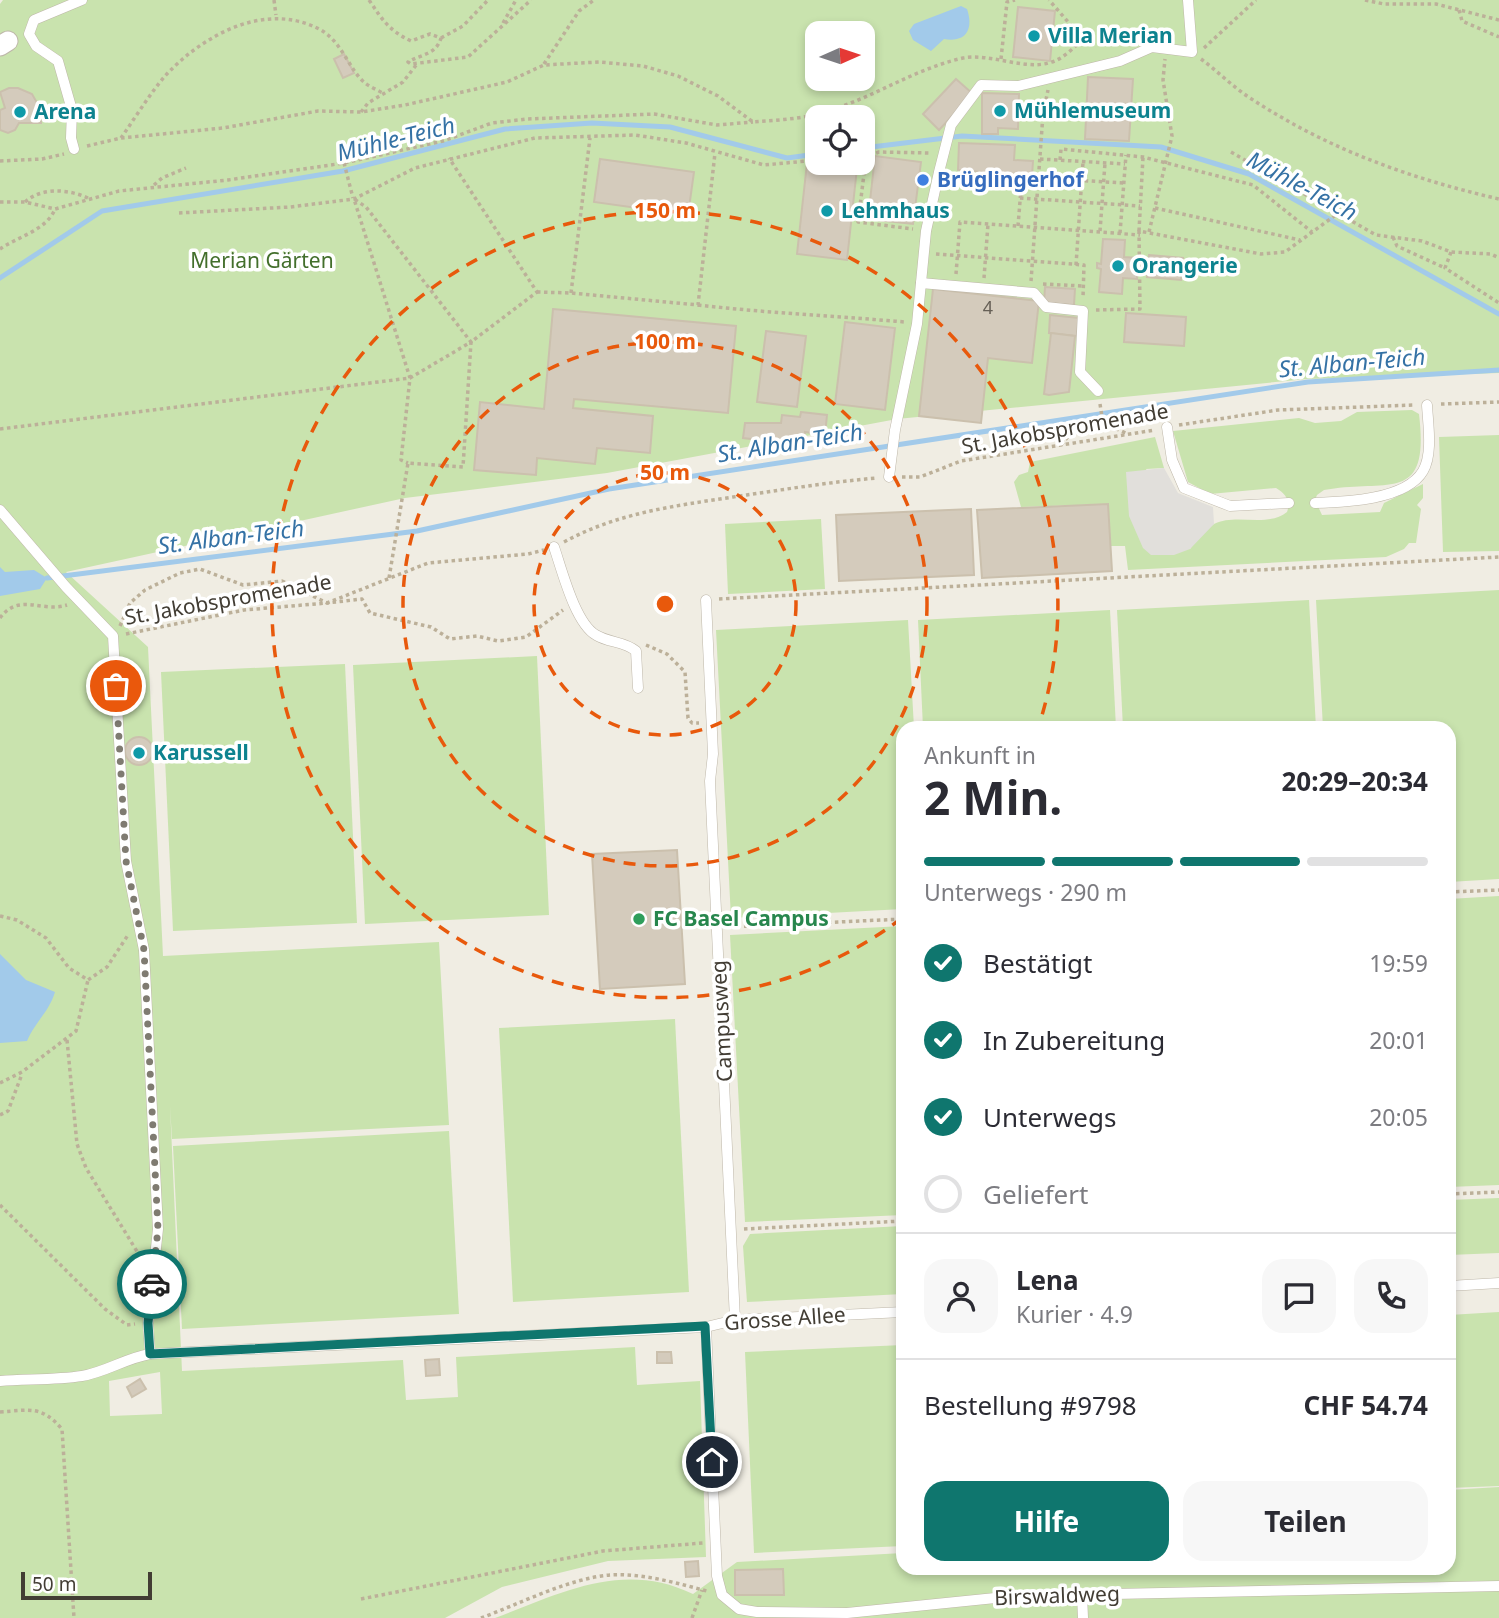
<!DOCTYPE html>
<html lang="de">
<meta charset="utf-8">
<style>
:root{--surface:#fff;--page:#f7f7f7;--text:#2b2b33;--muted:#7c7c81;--line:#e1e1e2;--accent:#0f766e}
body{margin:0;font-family:"Noto Sans",sans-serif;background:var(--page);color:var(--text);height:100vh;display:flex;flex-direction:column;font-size:26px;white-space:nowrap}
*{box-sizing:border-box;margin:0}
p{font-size:23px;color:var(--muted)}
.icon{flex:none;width:38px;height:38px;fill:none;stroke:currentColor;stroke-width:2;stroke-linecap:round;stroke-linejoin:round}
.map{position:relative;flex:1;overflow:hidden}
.panel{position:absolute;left:896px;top:721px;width:560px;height:854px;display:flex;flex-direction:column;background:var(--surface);border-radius:21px;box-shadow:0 4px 10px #0003}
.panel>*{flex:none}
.needle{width:46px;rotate:87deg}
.buttons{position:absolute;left:805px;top:21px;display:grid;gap:14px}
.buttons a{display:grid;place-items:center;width:70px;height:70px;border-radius:14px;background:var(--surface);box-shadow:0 4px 10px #0003;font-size:35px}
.scale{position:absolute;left:21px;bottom:18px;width:131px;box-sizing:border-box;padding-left:7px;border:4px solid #423d34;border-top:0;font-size:19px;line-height:24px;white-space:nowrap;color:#423d34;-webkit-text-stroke:5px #fff;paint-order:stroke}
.pin{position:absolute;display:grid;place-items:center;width:60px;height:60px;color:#fff;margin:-30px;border:4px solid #fff;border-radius:50%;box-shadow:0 2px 7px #0007}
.courier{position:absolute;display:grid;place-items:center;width:70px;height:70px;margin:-35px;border:5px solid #0f766e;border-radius:50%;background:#fff;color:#222;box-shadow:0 2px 9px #0007}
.overview em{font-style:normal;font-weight:700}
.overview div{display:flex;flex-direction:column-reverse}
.overview{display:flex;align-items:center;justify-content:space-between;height:119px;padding:0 28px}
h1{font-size:46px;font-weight:700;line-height:52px}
.bar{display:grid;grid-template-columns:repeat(4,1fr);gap:10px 7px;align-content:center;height:84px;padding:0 28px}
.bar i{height:9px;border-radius:5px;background:var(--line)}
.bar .selected{background:var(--accent)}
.bar p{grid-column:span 4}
.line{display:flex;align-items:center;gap:18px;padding:0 28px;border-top:2px solid var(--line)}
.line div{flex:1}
.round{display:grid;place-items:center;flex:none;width:74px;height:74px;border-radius:21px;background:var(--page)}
ol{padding:0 28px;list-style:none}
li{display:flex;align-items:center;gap:21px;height:77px}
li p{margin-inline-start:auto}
li .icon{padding:7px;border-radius:50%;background:var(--accent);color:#fff;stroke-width:4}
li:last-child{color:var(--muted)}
li i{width:38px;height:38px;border:4px solid var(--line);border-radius:50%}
.primary-button{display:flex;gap:14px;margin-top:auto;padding:14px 28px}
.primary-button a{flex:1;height:80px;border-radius:21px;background:var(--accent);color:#fff;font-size:28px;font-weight:700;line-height:80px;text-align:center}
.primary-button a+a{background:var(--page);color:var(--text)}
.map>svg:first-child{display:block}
</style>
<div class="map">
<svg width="1499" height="1618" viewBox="0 0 1499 1618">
<rect width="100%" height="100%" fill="#f0ede3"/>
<!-- green -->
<g fill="#c9e3ae" fill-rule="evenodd">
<path d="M3 0H1499V373L1307 379 897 419 607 473 405 498 66 572 148 647 163 956 439 942 449 1125 172 1139 170 1106 182 1371 403 1360 406 1400 458 1397 456 1357 635 1347 637 1385 700 1381 706 1557 608 1561 502 1587 445 1618H0V4ZM817 33H863V79H817ZM817 117H863V163H817ZM160 1372 162 1414 110 1416 109 1381Z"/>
<path d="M1412 410 1419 414C1430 506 1388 478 1324 490L1317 495 1315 500 1322 515 1380 512 1384 503 1423 484V498L1417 505 1421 509 1416 543H1409L1404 549 1386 557 1128 570 1125 546H1110L1108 504 1021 507 1014 482 1019 475 1028 472 1030 462 1155 437 1164 468 1146 469 1190 549C1196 541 1205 529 1214 524 1236 513 1267 528 1287 512 1291 501 1286 494 1276 488L1210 494 1188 482 1173 431 1299 418 1315 423 1341 421 1357 412Z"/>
<polygon points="1499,435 1499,551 1443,552 1439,437"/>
<polygon points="821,519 825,589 728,594 725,524"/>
<polygon points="1499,590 1499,879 1449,882 1449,728 1323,728 1316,600"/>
<polygon points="1309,600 1316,728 1123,728 1117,610"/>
<polygon points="1110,610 1116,728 923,728 918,620"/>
<polygon points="908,620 914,728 903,728 903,909 731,918 716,630"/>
<polygon points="537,656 549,915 365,924 353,665"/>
<polygon points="345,664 357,923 173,931 161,672"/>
<polygon points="1499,896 1499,1185 1449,1187 1449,899"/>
<polygon points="903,926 903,1215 745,1222 730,935"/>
<polygon points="675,1019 689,1292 513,1302 499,1028"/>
<polygon points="449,1131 459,1314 182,1329 173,1146"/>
<polygon points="1499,1198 1499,1253 1449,1255 1449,1200"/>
<polygon points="903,1226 903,1294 747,1302 743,1246 750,1234"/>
<polygon points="1499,1312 1499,1486 1449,1488 1449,1315"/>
<polygon points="903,1345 903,1546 754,1553 745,1352"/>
<path d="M1499 1487V1618H495C561 1593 623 1560 693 1594L737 1562 903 1553V1568H1449V1490Z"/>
</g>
<!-- parking -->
<polygon fill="#e1dfdb" points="1164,468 1178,493 1213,507 1214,524 1190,549 1174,555 1151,555 1143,548 1129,516 1126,472"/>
<!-- water -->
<g fill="#a2caea">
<path d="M961 6 967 9C974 29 966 43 944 39L931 51 913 40 909 31 914 24Z"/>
<polygon points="0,567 5,572 34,570 47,578 40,589 0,596"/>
<path d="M0 954 26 980 55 992C49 1012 35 1022 27 1041L0 1043Z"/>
</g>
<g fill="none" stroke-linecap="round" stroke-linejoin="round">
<!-- stream -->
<g stroke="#a2caea" stroke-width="5">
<polyline points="863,148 962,136 1161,147 1249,174 1499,314"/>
<polyline points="0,278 102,211 343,171 505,129 592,123 670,127 787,158 817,154"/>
<polyline points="47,578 417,531 609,489 1308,382 1499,370"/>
</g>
</g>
<!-- building -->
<g fill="#d4cbbc" stroke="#cbc0ad" stroke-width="2">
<polygon points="1018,7 1055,11 1050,61 1013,57"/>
<polygon points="344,54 354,73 343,78 334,59"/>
<polygon points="1088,77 1133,79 1129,141 1085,139"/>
<polygon points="956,79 973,94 939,130 923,114"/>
<polygon points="9,88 18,88 32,94 40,108 41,123 19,123 15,130 8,133 0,130 0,110 5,108 0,92"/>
<polygon points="982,93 1019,94 1018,129 998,128 998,134 982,134"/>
<polygon points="959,143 1015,145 1014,160 1033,161 1032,176 958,170"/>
<polygon points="875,156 921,162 913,224 868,219"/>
<polygon points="600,159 694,172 688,215 594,202"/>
<polygon points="807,163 857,168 847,260 797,254"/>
<polygon points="1103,239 1125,240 1124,257 1139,258 1137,279 1123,278 1122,294 1099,292 1101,269 1097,268 1097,263 1101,264"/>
<polygon points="1149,255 1183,258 1181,280 1147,277"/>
<polygon points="1045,287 1075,289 1074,305 1044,303"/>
<polygon points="933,289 1039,301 1032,363 988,358 981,423 919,416"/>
<polygon points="553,309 736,326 728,413 574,399 573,408 653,416 650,453 597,448 595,464 537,458 536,475 474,470 480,402 544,409"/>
<polygon points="1126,313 1186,317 1184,346 1124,342"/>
<polygon points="1050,315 1079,318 1077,336 1049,333"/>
<polygon points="845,322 895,328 885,410 835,404"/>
<polygon points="766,331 806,336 797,407 757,402"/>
<polygon points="1051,333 1075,336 1069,392 1049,395 1044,394"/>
<polygon points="801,412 827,415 825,435 805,432 804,445 743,438 745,423 781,423 782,415 800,417"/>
<polygon points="1108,504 1112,571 982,578 977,510"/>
<polygon points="971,509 974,575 839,581 836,515"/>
<circle cx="139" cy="751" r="14"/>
<polygon points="677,850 685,984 600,989 592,854"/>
<polygon points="657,1352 671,1352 672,1363 657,1363"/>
<polygon points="439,1359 440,1375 426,1376 425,1360"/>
<polygon points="140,1379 146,1389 132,1397 127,1387"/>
<polygon points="698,1561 699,1576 686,1577 685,1562"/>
<polygon points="783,1569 784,1595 735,1595 735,1570"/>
</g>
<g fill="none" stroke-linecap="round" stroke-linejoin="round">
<!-- lane casing -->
<g stroke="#beb7a9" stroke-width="11">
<g id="lane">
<polyline points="74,149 71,138 72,110 58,61 36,46 29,34 34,20 82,0"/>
<polyline points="921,283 1034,293 1046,307 1083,311 1080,372 1098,391"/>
<polyline points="1167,427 1172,460 1184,488 1230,506 1289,503"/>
<polyline points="889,477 895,430 917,324 926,231 939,172 951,125 981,85 1018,86 1120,61 1152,47 1192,52 1188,0"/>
<path d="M1315 503C1345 502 1406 500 1423 471 1433 454 1428 424 1427 405"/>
<polyline points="0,510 66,587 113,636 126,861 144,950 158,1229 148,1323 150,1354"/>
<path d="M554 547C562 570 575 623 596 635 609 643 624 641 636 651L638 688"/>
<polyline points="706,600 713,754 710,781 735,1320"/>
<polyline points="1449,1286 1499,1283"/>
<polyline points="706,1327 717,1576 722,1595 739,1609 757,1612 847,1613 1015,1596 1499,1586"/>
<path d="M0 1381C27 1379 56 1380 82 1376 106 1372 126 1358 150 1354L706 1327 735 1320 903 1312"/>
<polyline points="1082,1595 1083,1618"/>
</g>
</g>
<!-- street casing -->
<g stroke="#beb7a9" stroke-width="21">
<polyline id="street" points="0,46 8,41"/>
</g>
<!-- path -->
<g stroke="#bcb099" stroke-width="3.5" stroke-dasharray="3.5 3.5" stroke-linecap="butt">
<polyline points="274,0 276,15"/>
<path d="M369 0C382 19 388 30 411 41L430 34 441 38C436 55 421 54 408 62L411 64 468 57 531 0"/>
<polyline points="1365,0 1384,4 1436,4 1499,20"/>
<polyline points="1459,10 1462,21 1499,37"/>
<polyline points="503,23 516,0"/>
<polyline points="441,38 463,26 488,0"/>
<polyline points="1204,48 1256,0"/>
<polyline points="1001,59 1007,2 1015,0"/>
<path d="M1201 59C1216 70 1231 85 1247 96 1325 148 1408 178 1499 199"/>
<polyline points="544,64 579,11 594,0"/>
<polyline points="361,112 368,103 403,82 417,64"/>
<path d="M121 138C135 118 149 95 165 76 203 35 266 0 321 30 342 42 350 71 365 83 370 87 378 90 384 94"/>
<path d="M87 146 121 138 223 128 318 111 361 112 405 105 507 82 544 65 599 62 643 66 678 76 718 96 753 122C778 120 804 119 828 111 875 97 914 69 963 58 990 53 1024 70 1048 63 1063 60 1073 48 1083 39L1049 0"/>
<polyline points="1231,152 1376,235 1422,241 1451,252 1491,254 1499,258"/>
<polyline points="863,158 879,152 931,153"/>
<polyline points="866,158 858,222 913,229"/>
<polyline points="1040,159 1125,164"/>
<polyline points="1060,160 1061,149 1143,157 1253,185 1312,232"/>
<polyline points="0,161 42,159 64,154"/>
<polyline points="344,163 353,198"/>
<polyline points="154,185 162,178 186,168"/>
<polyline points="1020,198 1140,206"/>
<polyline points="0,202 25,202 55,209 119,191 228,180 344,163 443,141 492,123 527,119 654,114 717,125 753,122"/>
<path d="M25 202C42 187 68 189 88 198"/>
<polyline points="1155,208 1300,240"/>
<polyline points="179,213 290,207 354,199 415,168 535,138 635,135 686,143 764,165 817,160"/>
<polyline points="1018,226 1022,177 1124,183"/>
<polyline points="1100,231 1105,163"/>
<polyline points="1139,231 1143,157"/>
<polyline points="1149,232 1172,136 1163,80 1165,59"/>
<polyline points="1120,233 1126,155"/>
<polyline points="1393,237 1397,246 1445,268"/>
<path d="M0 249C17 237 47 230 55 209"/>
<polyline points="1451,252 1445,268 1499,303"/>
<polyline points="936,254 1084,265 1083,298"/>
<polyline points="1076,265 1083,162"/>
<polyline points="956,274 960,222 1140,235"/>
<polyline points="984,278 988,224"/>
<polyline points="1031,281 1043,114 1048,90"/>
<polyline points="1043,284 1083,286"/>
<polyline points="537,292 571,293 698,305 715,153"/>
<polyline points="571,293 590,138"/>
<path d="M698 305C767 313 836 316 905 322"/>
<polyline points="1096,310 1140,309 1139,231 1261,254 1285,252 1337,214"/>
<polyline points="1100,404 1103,423"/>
<polyline points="1441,404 1499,402"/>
<polyline points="1179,425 1278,410 1415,405"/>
<polyline points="0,429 410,378 471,342 366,207 354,199 410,378 401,460 408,463"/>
<polyline points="1061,445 1071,433 1103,423 1128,434"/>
<polyline points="902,477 920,477 961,461 1155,430"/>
<path d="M564 542C617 513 674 506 733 497 781 490 829 482 877 478"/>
<polyline points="389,578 408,463 463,467 471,342 537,292 449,158"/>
<polyline points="719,599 1499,557"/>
<path d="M0 618C19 592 42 613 67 605"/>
<polyline points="120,626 130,603 145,590 180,573 200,569 243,585 282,581 327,603 362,599 370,613 431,627 450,639 477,636 498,641 526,637 563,610"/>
<polyline points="126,634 244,610 327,603 428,563 528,554 544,550"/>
<polyline points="646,645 667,654 685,672 688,718 692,723 699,723"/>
<polyline points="1449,892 1499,890"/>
<polyline points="0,916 17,920 46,938 69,968 88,980 107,967 128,935"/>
<polyline points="730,927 903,919"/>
<polyline points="67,1040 77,1144 86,1168 141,1258"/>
<polyline points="0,1083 22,1072 76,1031 88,980"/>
<polyline points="0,1115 8,1111 22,1074"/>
<polyline points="1449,1194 1499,1192"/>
<polyline points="0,1205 105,1309 127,1325 135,1324"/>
<polyline points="744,1229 903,1221"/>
<path d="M0 1412C30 1410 41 1405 62 1429L74 1618"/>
<polyline points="361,1599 603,1551 703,1543"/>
<path d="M481 1618C519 1604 570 1578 610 1575 643 1573 676 1583 707 1591"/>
<polyline points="692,1618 702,1590"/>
</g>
<!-- lane -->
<use href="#lane" stroke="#fff" stroke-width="10"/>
<!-- street -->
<use href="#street" stroke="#fff" stroke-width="19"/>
</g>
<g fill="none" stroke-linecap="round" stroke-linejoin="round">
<!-- done -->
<polyline stroke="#7f7b71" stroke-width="7" stroke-dasharray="0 12.6" points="116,686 126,861 144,950 158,1229 152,1284"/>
<!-- route -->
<polyline stroke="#0f766e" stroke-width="9" points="152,1284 148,1323 150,1354 705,1326 712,1462"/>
</g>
<!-- distance rings -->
<g fill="none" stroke="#e8590c" stroke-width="3.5" stroke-dasharray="12 9">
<circle cx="665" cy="604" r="131"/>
<circle cx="665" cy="604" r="262"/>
<path d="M902 918A393 393 0 1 1 1039 725"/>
</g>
<!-- markers -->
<g fill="#0f9aa8" stroke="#fff" stroke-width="2.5">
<circle cx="1034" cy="36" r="7"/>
<circle cx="1000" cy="111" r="7"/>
<circle cx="20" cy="112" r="7"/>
<circle cx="827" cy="211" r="7"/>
<circle cx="1118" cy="266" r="7"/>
<circle cx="139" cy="753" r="7"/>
</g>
<circle fill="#3f7fe0" stroke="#fff" stroke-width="2.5" cx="923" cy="180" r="7"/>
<circle fill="#2e9e5b" stroke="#fff" stroke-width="2.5" cx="639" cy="919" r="7"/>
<g text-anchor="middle" stroke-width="7" stroke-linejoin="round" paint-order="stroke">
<!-- number labels -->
<g font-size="18" fill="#666056">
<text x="988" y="314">4</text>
</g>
<!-- culture labels -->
<g font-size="21" font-weight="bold" fill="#0d838f" stroke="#fff" text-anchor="start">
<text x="1048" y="43">Villa Merian</text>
<text x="1014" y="118">Mühlemuseum</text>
<text x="34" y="119">Arena</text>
<text x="841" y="218">Lehmhaus</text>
<text x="1132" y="273">Orangerie</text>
<text x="153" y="760">Karussell</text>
</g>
<!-- shop labels -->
<g font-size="21" font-weight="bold" fill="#366cbe" stroke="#fff" text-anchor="start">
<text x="937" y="187">Brüglingerhof</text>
</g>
<!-- park labels -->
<g font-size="21" fill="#436f2c" stroke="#fff">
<text x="262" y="268">Merian Gärten</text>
</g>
<!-- street labels -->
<g font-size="21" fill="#423d34" stroke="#fff">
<text transform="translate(1065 429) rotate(-10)" y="7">St. Jakobspromenade</text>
<text transform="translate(228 600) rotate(-10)" y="7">St. Jakobspromenade</text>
<text transform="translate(722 1021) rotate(-93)" y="7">Campusweg</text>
<text transform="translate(785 1319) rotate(-4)" y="7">Grosse Allee</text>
<text transform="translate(1057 1596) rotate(-2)" y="7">Birswaldweg</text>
</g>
<!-- leisure labels -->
<g font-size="21" font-weight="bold" fill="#27864d" stroke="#fff" text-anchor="start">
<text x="653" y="926">FC Basel Campus</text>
</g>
<!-- water labels -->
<g font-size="23" font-style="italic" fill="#3572a5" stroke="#fff">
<text transform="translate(396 139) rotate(-14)" y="8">Mühle-Teich</text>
<text transform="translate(1302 186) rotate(28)" y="8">Mühle-Teich</text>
<text transform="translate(1352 363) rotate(-5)" y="8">St. Alban-Teich</text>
<text transform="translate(790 443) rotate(-9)" y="8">St. Alban-Teich</text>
<text transform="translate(231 537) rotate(-7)" y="8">St. Alban-Teich</text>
</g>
</g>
<circle cx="665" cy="604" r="10" fill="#e8590c" stroke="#fff" stroke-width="3.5"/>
<g font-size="21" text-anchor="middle" font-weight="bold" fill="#e8590c" stroke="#fff" stroke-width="7" stroke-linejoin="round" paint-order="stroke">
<text x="665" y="218">150 m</text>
<text x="665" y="349">100 m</text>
<text x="665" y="480">50 m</text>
</g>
</svg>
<div class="buttons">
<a><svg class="needle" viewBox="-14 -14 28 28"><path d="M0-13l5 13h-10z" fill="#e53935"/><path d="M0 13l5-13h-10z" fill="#7c7c81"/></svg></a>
<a><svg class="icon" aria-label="locate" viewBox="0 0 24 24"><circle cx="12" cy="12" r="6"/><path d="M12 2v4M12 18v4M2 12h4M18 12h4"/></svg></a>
</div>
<div class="scale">50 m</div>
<div class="pin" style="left:116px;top:686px;background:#ea580c"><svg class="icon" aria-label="bag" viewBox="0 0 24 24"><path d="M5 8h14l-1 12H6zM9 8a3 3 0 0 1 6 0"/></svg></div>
<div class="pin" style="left:712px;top:1462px;background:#1f2937"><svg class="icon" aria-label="home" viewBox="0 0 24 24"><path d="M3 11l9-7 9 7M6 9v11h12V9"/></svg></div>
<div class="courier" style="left:152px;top:1284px"><svg class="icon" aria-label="car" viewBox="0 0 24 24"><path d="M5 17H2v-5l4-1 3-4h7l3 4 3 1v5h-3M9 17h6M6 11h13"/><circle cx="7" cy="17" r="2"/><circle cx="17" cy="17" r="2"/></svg></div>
<section class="panel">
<div class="overview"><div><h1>2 Min.</h1><p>Ankunft in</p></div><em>20:29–20:34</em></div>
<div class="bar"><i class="selected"></i><i class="selected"></i><i class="selected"></i><i></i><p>Unterwegs · 290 m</p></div>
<ol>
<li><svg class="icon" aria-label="check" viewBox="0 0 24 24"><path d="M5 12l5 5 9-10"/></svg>Bestätigt<p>19:59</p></li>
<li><svg class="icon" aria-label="check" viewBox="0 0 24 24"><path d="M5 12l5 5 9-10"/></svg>In Zubereitung<p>20:01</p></li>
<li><svg class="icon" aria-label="check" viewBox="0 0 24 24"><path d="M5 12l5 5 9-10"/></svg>Unterwegs<p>20:05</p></li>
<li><i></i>Geliefert</li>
</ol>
<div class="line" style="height:126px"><a class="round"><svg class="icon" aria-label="person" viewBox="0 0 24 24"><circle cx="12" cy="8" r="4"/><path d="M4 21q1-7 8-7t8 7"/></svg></a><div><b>Lena</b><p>Kurier · 4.9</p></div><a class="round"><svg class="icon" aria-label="chat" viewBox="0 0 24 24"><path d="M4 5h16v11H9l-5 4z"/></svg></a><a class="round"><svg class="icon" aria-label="phone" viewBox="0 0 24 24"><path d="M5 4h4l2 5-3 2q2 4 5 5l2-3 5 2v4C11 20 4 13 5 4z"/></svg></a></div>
<div class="line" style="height:91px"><div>Bestellung #9798</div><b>CHF 54.74</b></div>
<div class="primary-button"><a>Hilfe</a><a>Teilen</a></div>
</section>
</div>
